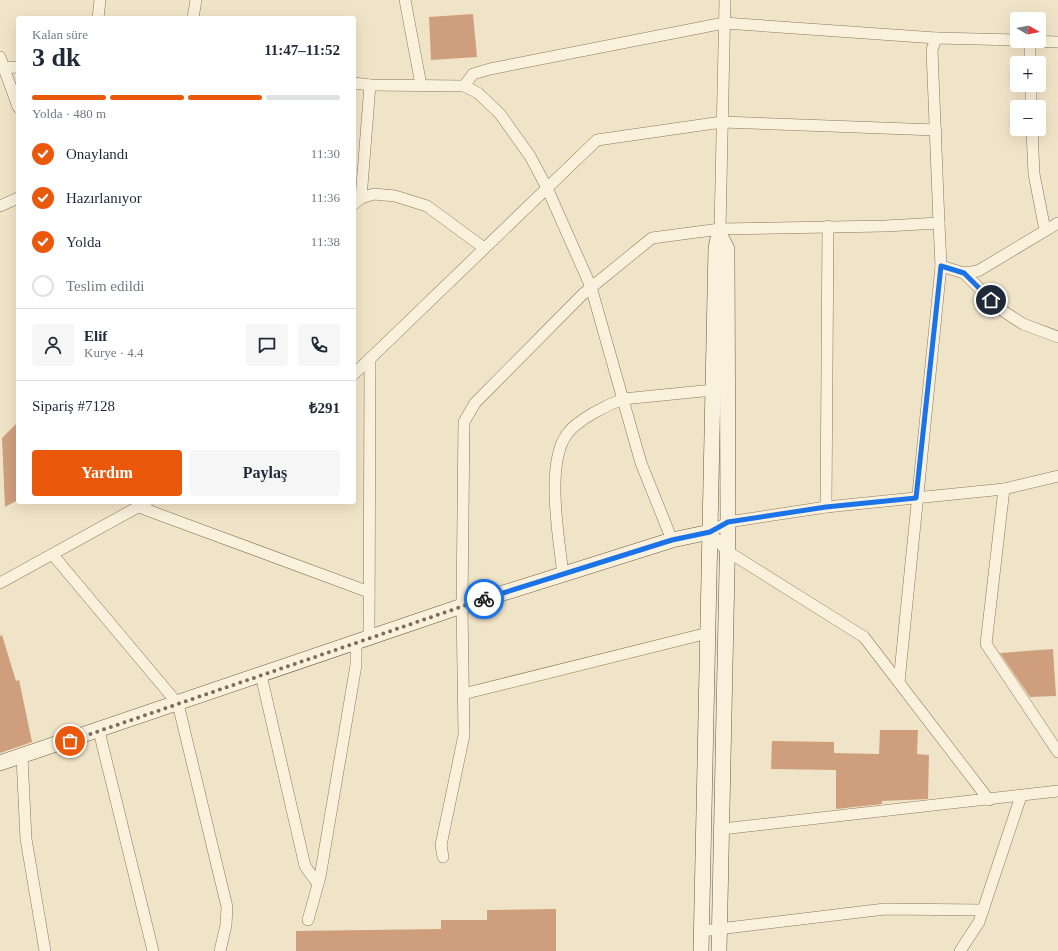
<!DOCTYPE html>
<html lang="tr">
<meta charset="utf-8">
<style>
:root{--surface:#fff;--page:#f6f6f7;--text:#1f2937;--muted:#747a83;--line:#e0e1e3;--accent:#ea580c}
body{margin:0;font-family:"Times New Roman",serif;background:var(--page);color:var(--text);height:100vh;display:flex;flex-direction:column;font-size:15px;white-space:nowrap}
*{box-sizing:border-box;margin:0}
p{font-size:13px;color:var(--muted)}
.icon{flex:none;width:22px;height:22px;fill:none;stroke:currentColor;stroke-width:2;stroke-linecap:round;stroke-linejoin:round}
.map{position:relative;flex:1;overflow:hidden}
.sheet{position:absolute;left:16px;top:16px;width:340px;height:488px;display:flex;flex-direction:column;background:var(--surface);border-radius:4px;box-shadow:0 4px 16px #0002}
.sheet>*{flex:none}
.needle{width:26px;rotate:99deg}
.buttons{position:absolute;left:1010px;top:12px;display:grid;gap:8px}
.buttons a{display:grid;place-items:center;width:36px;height:36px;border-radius:4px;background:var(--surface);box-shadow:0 4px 16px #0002;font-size:20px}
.pin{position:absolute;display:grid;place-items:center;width:34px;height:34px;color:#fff;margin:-17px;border:2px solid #fff;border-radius:50%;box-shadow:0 1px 4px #0007}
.courier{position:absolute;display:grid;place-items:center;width:40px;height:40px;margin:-20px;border:3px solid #1a73e8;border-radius:50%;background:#fff;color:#222;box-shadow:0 1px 5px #0007}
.headline em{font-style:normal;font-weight:700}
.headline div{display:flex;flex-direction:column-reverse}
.headline{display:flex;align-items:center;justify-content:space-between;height:68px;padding:0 16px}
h1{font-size:26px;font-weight:700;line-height:30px}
.bar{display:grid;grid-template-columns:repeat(4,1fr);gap:6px 4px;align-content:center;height:48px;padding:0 16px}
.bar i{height:5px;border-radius:3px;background:var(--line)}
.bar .active{background:var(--accent)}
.bar p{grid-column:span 4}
.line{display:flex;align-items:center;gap:10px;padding:0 16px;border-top:1px solid var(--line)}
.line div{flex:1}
.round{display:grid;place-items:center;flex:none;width:42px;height:42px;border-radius:4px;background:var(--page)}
ol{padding:0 16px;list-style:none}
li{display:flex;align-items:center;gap:12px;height:44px}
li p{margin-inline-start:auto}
li .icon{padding:4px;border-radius:50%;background:var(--accent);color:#fff;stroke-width:4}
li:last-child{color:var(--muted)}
li i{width:22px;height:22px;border:2px solid var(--line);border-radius:50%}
.button{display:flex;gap:8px;margin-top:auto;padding:8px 16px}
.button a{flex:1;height:46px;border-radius:4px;background:var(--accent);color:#fff;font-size:16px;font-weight:700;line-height:46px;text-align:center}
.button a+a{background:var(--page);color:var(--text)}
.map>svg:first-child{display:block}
</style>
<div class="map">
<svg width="1058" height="951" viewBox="0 0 1058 951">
<rect width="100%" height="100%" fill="#f0e4c8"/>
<!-- building -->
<g fill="#cf9f7d">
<polygon points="473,14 477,57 431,60 429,17"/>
<polygon points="18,422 18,500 5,507 2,438"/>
<polygon points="2,635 16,681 19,680 32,742 0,753 0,636"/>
<polygon points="1053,649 1056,696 1030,697 1000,653"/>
<polygon points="880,730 918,730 917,754 929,755 928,799 882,801 882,804 836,809 836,770 771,769 772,741 834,742 834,753 879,754"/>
<polygon points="556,909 556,951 296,951 296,931 441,929 441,920 487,920 487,910"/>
</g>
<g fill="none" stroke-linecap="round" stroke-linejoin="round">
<!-- street casing -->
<g stroke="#8d765c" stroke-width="12">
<g id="street">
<polyline points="405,0 421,85"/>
<polyline points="98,18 100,0"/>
<polyline points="193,18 196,0"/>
<polyline points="1029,41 1058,42"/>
<polyline points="1030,41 1030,63"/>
<polyline points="0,57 18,107"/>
<polyline points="0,68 18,67"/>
<polyline points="354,83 370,85 464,86 478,93 500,114 530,156 547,188 591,287 641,463 672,540"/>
<polyline points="1031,85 1031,107"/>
<polyline points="464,86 473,74 490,69 724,23 936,38"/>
<polyline points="1032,129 1034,174 1045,230"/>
<polyline points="355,197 361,198 370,85"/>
<polyline points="354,204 361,198 374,194 395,196 427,206 484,248"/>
<polyline points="0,206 18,198"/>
<polyline points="720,229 725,0"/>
<polyline points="941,266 964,273 978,271 1058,223"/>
<polyline points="964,273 1000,309 1023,324 1058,337"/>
<polyline points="354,374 597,140 722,122 936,130"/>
<polyline points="1004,489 986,644 1058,752"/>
<polyline points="139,507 369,592"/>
<polyline points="826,507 828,226"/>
<polyline points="53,555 178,704 227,907 226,925 220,951"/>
<path d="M563 575C559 538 545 464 567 434 577 420 607 405 623 399L713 390"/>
<polyline points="0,583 147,502"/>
<polyline points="369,638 370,359"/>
<polyline points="261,675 305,866 318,884"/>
<polyline points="899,682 941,266 939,223"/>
<polyline points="463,694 708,633"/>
<polyline points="99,731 153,951"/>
<polyline points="22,757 26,839 45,951"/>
<polyline points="989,800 864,637 727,551 710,532 728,522 826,507 1004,489 1058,476"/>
<polyline points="722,829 1058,791"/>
<polyline points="443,857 441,845 464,735 462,606 464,422 475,403 583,294 652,238 720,229 885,226 939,223 932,50 936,38 1017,40"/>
<polyline points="308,920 320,877 356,665 356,643"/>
<polyline points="702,931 885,909 983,910"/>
<polyline points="960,951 979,922 1021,796"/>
</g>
</g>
<!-- secondary casing -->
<g stroke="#6f573f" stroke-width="16">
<g id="secondary">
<polyline points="0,763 462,606 672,540 710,532"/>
<polyline points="701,951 716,248 720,229"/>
<polyline points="719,951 728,522 727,249 720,235"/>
</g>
</g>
<!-- street -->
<use href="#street" stroke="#faf1dc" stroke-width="11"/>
<!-- secondary -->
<use href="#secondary" stroke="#faf1dc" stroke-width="15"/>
</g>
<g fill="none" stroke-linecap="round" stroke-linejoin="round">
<!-- done -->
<polyline stroke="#7c6e5b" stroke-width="4" stroke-dasharray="0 7.2" points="70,741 484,599"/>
<!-- route -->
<polyline stroke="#1a73e8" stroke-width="5" points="484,599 672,540 710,532 728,522 826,507 916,498 941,266 964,273 991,300"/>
</g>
</svg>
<div class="buttons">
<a><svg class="needle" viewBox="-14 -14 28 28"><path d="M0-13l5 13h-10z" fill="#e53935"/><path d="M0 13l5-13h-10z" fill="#747a83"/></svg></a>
<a>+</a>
<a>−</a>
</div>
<div class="pin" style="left:70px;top:741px;background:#ea580c"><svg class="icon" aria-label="bag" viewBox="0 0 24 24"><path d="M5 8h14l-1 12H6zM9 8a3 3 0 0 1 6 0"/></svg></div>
<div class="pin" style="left:991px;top:300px;background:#1f2937"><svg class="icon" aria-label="home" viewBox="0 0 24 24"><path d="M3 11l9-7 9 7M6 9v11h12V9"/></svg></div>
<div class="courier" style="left:484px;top:599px"><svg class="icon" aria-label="bike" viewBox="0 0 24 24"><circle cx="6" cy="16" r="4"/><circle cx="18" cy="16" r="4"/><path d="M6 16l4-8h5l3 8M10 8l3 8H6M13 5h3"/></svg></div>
<section class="sheet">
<div class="headline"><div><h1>3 dk</h1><p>Kalan süre</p></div><em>11:47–11:52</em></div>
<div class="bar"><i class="active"></i><i class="active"></i><i class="active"></i><i></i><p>Yolda · 480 m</p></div>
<ol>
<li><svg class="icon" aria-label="check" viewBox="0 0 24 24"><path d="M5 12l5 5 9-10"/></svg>Onaylandı<p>11:30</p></li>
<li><svg class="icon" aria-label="check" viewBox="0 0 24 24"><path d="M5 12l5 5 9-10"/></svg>Hazırlanıyor<p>11:36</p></li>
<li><svg class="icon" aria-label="check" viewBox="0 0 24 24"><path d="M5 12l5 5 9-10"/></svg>Yolda<p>11:38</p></li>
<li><i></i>Teslim edildi</li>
</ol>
<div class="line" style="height:72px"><a class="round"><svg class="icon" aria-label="person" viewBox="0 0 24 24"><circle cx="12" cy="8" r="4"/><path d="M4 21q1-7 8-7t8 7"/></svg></a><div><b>Elif</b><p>Kurye · 4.4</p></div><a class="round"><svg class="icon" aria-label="chat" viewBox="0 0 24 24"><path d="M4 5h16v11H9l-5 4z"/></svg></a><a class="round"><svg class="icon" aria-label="phone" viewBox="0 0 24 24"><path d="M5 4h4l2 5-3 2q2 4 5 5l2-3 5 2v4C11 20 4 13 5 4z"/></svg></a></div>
<div class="line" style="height:52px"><div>Sipariş #7128</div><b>₺291</b></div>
<div class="button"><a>Yardım</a><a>Paylaş</a></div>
</section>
</div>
